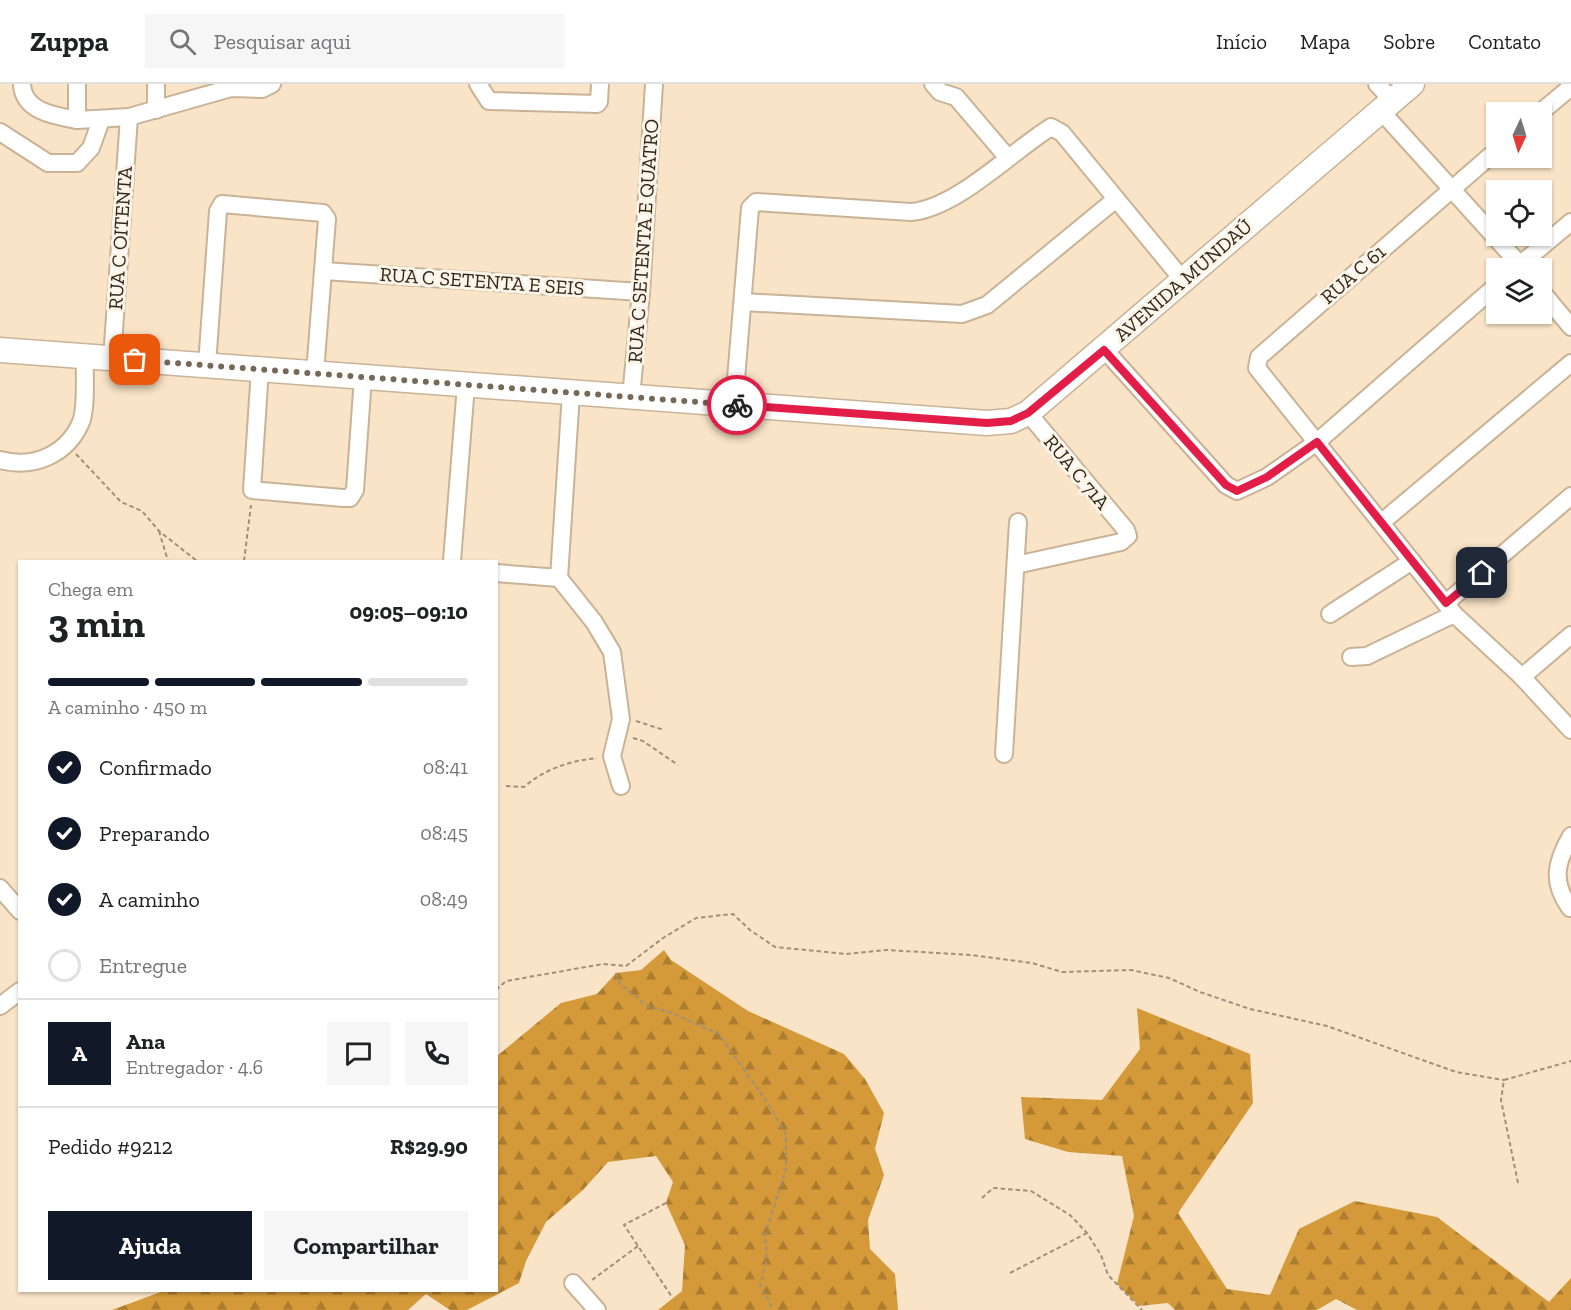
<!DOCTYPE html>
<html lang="pt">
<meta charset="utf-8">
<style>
:root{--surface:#fff;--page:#f6f6f6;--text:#202124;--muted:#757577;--line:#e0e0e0;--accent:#111827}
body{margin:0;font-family:"Zilla Slab",serif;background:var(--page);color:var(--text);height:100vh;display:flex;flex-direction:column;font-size:22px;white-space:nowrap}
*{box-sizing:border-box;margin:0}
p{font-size:20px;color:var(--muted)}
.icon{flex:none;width:33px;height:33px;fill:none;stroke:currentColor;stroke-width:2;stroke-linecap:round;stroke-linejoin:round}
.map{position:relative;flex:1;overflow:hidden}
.details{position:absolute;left:18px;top:476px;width:480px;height:732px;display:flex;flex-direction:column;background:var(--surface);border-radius:0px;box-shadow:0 2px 4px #0004}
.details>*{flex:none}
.needle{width:39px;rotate:184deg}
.tools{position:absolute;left:1486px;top:18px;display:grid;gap:12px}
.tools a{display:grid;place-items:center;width:66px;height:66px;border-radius:0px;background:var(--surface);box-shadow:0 2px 4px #0004;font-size:30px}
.pin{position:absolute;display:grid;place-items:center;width:51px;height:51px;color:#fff;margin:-26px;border-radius:12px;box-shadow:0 3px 9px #0006}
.courier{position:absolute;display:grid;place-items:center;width:60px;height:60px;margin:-30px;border:4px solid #e11d48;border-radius:50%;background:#fff;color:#222;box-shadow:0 2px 8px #0007}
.summary em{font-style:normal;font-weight:700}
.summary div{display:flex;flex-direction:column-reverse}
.summary{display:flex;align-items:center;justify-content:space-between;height:102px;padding:0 30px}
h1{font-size:39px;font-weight:700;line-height:45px}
.bar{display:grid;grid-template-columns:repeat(4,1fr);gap:9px 6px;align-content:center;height:72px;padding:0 30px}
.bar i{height:8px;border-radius:4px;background:var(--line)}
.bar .active{background:var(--accent)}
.bar p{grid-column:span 4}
.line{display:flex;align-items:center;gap:15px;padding:0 30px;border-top:2px solid var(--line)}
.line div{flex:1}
.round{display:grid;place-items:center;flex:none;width:63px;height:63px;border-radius:0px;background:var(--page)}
ol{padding:0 30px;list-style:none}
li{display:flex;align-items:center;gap:18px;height:66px}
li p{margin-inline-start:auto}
li .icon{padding:6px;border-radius:50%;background:var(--accent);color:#fff;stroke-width:4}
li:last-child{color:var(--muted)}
li i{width:33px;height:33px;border:3px solid var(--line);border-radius:50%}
.action{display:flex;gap:12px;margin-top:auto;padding:12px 30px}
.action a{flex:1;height:69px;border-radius:0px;background:var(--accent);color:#fff;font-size:24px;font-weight:700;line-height:69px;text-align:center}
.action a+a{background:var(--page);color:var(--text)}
header{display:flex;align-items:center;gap:36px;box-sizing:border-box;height:84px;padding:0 30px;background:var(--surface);border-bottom:2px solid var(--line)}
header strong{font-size:28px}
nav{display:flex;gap:33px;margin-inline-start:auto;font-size:21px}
.search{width:420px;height:54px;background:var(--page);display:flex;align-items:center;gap:15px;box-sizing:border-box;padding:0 21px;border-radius:0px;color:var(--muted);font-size:22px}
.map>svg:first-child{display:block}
</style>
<header>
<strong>Zuppa</strong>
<div class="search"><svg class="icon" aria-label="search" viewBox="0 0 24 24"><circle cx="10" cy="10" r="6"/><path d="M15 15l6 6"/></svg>Pesquisar aqui</div>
<nav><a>Início</a><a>Mapa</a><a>Sobre</a><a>Contato</a></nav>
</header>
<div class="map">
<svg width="1571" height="1226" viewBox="0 0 1571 1226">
<defs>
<pattern id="forest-firs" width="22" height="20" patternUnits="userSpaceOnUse" patternTransform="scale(1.5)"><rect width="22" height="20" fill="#d49939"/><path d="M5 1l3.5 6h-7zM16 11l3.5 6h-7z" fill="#ac7d2f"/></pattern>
</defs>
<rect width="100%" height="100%" fill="#fae4c7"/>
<!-- forest -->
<g fill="url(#forest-firs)">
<polygon points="664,866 671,876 748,927 844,970 865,995 884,1029 875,1065 884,1091 868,1136 870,1165 895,1190 898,1226 658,1226 682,1207 685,1161 666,1119 673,1098 656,1072 608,1078 583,1106 546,1138 526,1177 519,1199 467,1226 450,1226 426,1210 408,1226 112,1226 166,1206 496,1206 497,972 561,919 597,910 616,889 641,886"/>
<polygon points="1137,924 1250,970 1253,1019 1178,1129 1227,1205 1270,1211 1299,1145 1355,1117 1437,1133 1549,1218 1571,1194 1571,1226 1357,1226 1336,1215 1317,1226 1175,1226 1168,1219 1139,1222 1117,1200 1134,1132 1122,1072 1068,1068 1025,1055 1021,1013 1102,1016 1140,965"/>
</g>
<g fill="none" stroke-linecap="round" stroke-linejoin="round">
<!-- street casing -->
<g stroke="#c8b397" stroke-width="20">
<g id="street">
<path d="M22 0C23 28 56 32 77 36"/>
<polyline points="77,0 77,36 129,33 231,4 262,5 272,0"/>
<polyline points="156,0 156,26"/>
<polyline points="478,0 489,17 597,20 599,18 600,0"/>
<polyline points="933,0 940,8 956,13 1008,74"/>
<polyline points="1377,0 1393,17"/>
<polyline points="1381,27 1523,184"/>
<polyline points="1541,28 1571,3"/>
<polyline points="0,48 48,79 77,79 91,64 101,36"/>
<polyline points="1497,66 1259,273 1257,284 1454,530 1522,593 1571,646"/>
<polyline points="1516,184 1571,138"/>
<polyline points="324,187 641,208"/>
<polyline points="1542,208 1571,243"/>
<polyline points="743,218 962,230 987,221 1116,115"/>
<polyline points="1104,265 1226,401 1237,407 1267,393 1317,358 1497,201"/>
<polyline points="112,275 129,33"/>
<polyline points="207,281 218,127 222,120 323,129 327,135 315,289"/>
<polyline points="260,285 252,406 343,414 350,414 355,406 363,293"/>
<polyline points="631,313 641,208 654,0"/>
<path d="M734 320 750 124 756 118 911 128C957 124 1011 68 1051 43L1062 49 1182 195"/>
<path d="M0 376C33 385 67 371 81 338 87 323 84 289 85 273"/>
<polyline points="1382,438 1571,279"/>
<polyline points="452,477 466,301"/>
<polyline points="1016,481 1121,458 1128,452 1126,446 1028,329"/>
<polyline points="496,489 559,494 571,309"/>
<polyline points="559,494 594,538 612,568 621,635 612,672 621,702"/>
<polyline points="1446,519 1571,412"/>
<polyline points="1330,530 1412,477"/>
<polyline points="1351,573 1367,572 1454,530"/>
<polyline points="1522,593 1571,551"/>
<polyline points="1004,670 1018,438"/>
<polyline points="0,804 20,827"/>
<path d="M1570 824C1551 798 1556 778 1571 752"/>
<polyline points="0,922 20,907"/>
<polyline points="573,1199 597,1226"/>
</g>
</g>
<!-- secondary casing -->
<g stroke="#c8b397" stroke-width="27">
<polyline id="secondary" points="0,266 987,339 1011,337 1028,329 1412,0"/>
</g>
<!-- path -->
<g stroke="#a0907a" stroke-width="2" stroke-dasharray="4.5 3" stroke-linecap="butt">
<polyline points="76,370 121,418 142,427 159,447 197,477"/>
<polyline points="159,447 168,477"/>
<polyline points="244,477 251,421"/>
<polyline points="636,637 664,646"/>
<polyline points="633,654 643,657 678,681"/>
<path d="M506 702 524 703C545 685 569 677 597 674"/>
<polyline points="616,889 620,900 648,922 669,928 719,950 771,1024 786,1051 786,1085 765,1151 767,1175 760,1202 770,1218 772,1226"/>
<polyline points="496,906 506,897 603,880 626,882 663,854 696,834 733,830 750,846 775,863 846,870 887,866 971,871 1032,879 1062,888 1131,886 1169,894 1200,908 1250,925 1327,942 1456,988 1504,996"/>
<polyline points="1518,1099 1501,1016 1504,996 1571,977"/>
<polyline points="982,1114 993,1104 1031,1107 1070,1131 1087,1149 1101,1171 1108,1191 1142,1226"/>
<polyline points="666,1119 624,1141 672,1213"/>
<polyline points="1010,1189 1087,1149"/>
<polyline points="592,1196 638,1162"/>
</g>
<!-- street -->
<use href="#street" stroke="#fff" stroke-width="16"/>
<!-- secondary -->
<use href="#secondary" stroke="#fff" stroke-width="24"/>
</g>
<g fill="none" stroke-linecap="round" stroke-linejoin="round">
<!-- done -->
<polyline stroke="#766957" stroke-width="6" stroke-dasharray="0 10.8" points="135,276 737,321"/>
<!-- route -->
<polyline stroke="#e11d48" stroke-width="8" points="737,321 987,339 1011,337 1028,329 1104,266 1226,401 1237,407 1267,393 1317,358 1446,519 1482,489"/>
</g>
<g text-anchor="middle" stroke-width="6" stroke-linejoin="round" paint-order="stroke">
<!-- street labels -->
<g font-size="20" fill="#2f271b" stroke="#fdf4e8">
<text transform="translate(120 154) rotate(-86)" y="7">RUA C OITENTA</text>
<text transform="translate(643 157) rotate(-86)" y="7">RUA C SETENTA E QUATRO</text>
<text transform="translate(1353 190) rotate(-41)" y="7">RUA C 61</text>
<text transform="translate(1183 196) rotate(-41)" y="7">AVENIDA MUNDAÚ</text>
<text transform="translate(482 197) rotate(4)" y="7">RUA C SETENTA E SEIS</text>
<text transform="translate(1077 388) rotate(50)" y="7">RUA C 71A</text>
</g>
</g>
</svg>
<div class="tools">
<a><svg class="needle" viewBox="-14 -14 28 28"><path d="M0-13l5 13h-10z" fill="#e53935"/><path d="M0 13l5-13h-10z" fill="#757577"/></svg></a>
<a><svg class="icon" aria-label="locate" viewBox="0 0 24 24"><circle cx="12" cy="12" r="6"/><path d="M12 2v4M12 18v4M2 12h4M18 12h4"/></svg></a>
<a><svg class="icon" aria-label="layers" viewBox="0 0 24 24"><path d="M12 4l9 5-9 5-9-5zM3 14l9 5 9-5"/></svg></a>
</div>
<div class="pin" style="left:135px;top:276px;background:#ea580c"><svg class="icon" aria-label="bag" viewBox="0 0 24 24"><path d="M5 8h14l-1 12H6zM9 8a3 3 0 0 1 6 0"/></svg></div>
<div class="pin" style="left:1482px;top:489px;background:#1f2937"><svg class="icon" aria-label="home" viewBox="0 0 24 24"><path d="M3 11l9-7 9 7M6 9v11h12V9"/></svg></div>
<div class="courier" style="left:737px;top:321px"><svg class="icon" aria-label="bike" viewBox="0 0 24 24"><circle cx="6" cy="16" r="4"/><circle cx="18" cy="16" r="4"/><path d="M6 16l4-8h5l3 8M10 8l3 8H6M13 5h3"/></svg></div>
<section class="details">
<div class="summary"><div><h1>3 min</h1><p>Chega em</p></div><em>09:05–09:10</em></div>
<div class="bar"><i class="active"></i><i class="active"></i><i class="active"></i><i></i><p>A caminho · 450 m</p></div>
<ol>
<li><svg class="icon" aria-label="check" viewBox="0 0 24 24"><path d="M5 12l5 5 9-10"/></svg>Confirmado<p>08:41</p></li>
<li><svg class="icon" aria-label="check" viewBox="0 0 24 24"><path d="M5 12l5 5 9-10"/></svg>Preparando<p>08:45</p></li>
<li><svg class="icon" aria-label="check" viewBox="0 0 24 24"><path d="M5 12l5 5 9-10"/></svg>A caminho<p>08:49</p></li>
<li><i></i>Entregue</li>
</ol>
<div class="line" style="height:108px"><b class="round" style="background:var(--accent);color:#fff">A</b><div><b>Ana</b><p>Entregador · 4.6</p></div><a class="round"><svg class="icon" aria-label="chat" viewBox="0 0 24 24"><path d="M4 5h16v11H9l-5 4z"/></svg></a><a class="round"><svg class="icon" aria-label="phone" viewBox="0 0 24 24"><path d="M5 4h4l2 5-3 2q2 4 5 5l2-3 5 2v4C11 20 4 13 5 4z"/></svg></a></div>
<div class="line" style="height:78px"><div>Pedido #9212</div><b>R$29.90</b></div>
<div class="action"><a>Ajuda</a><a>Compartilhar</a></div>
</section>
</div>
